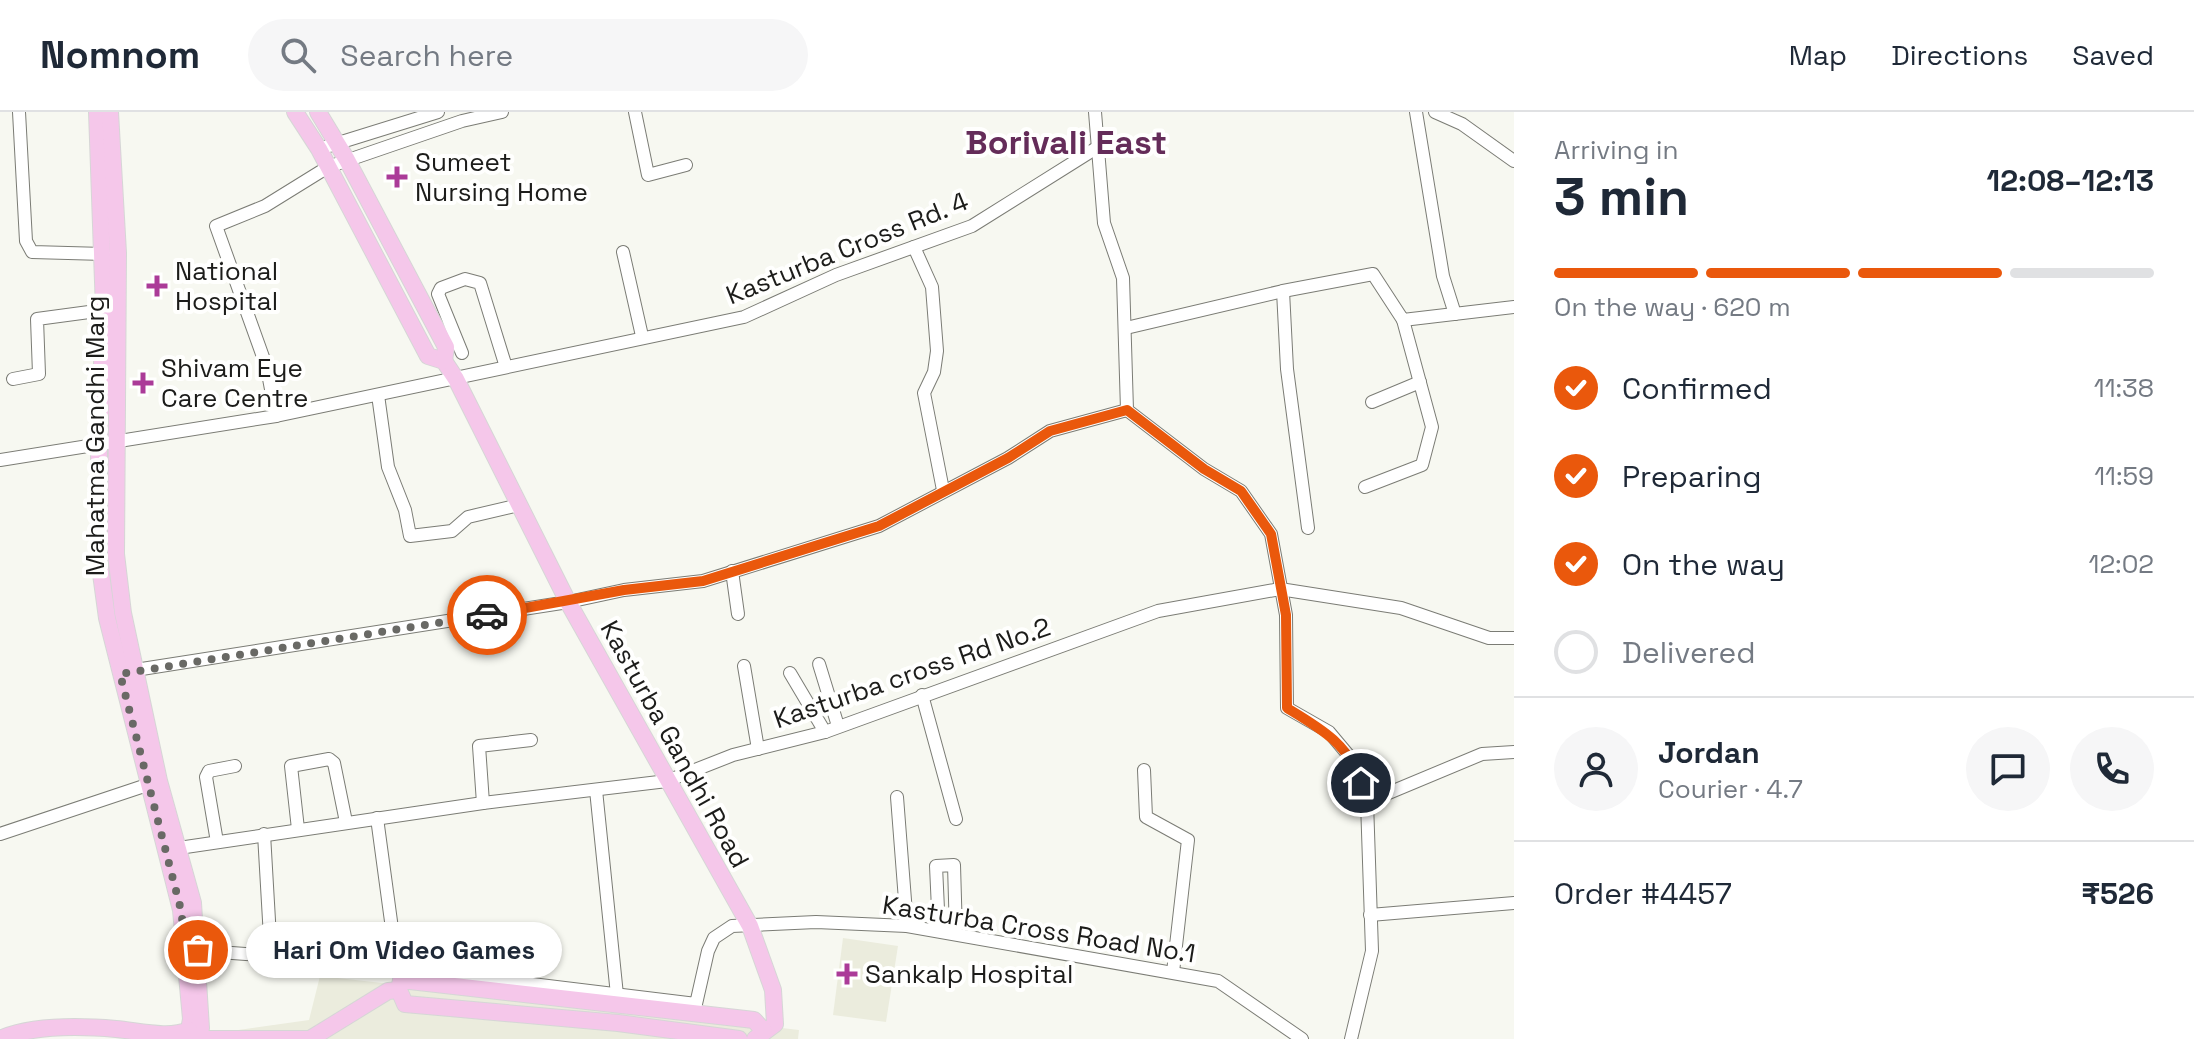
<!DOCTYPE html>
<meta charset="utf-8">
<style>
:root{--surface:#fff;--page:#f6f6f7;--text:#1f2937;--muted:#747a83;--line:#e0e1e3;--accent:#ea580c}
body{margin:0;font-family:"Space Grotesk",sans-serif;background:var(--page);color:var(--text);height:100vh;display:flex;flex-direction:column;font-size:30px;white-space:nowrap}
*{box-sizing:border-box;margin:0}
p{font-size:26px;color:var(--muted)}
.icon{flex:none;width:44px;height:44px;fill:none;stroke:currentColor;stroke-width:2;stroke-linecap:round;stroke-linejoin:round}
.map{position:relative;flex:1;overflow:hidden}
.side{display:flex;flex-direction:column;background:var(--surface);width:680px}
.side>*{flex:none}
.pin{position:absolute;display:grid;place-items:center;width:68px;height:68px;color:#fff;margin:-34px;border:4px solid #fff;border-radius:50%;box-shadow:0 2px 8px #0007}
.courier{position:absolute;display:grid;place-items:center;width:80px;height:80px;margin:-40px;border:6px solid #ea580c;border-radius:50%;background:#fff;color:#222;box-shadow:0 2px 10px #0007}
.bubble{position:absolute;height:56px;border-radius:28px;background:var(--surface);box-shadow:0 2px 6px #0004;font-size:26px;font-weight:700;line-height:56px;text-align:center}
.headline em{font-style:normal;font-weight:700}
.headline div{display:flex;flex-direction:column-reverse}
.headline{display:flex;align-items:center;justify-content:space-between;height:136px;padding:0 40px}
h1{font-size:52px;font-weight:700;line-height:60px}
.bar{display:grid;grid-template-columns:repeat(4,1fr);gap:12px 8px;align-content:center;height:96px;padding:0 40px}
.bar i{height:10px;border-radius:6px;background:var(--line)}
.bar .on{background:var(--accent)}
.bar p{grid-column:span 4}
.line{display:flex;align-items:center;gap:20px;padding:0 40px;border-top:2px solid var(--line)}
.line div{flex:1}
.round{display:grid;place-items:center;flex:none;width:84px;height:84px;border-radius:42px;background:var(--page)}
ol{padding:0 40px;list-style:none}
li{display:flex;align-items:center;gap:24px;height:88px}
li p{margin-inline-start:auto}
li .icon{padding:8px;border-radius:50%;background:var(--accent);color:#fff;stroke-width:4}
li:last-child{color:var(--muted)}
li i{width:44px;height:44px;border:4px solid var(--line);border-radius:50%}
header{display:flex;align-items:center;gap:48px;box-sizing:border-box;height:112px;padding:0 40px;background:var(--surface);border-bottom:2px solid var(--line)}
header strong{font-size:38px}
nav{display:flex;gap:44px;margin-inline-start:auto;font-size:28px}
.search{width:560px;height:72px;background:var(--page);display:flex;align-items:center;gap:20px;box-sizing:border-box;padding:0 28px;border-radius:44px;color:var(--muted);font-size:30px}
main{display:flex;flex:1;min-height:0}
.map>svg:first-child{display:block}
</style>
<header>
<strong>Nomnom</strong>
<div class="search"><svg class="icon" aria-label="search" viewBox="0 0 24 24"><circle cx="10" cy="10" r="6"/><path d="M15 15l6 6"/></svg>Search here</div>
<nav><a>Map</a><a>Directions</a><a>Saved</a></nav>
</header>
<main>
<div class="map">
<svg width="1514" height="927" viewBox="0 0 1514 927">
<rect width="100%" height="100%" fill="#f7f8f1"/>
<!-- built -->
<g fill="#ebecdd">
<polygon points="843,826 898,834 886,910 833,903"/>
<polygon points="320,864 799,918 798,927 223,927 224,920 309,908"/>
</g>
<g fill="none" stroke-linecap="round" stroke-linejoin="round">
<!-- minor casing -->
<g stroke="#7b7c75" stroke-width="14">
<g id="minor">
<polyline points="19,0 26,129 32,140 104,142"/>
<polyline points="635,0 648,63 686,53"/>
<polyline points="1095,0 1104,111 1123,166 1127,298 1204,357 1241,379 1271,422 1286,503 1287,596 1329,620 1355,651 1367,690 1372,839 1351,927"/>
<polyline points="1416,0 1443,164 1455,202"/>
<polyline points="1435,0 1462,12 1514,49"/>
<polyline points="319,37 438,0"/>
<polyline points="914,135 932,175 937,239 934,260 924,281 943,378"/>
<polyline points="623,140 642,224"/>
<polyline points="1283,179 1287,257 1308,416"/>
<polyline points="1126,216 1283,179 1373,162 1403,208 1514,195"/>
<polyline points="462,241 438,182 441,176 465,167 480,171 506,255"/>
<polyline points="13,267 39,262 37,207 104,198"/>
<polyline points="378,283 388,355 405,398 410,424 452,419 468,405 519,393"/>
<polyline points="1372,290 1420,270"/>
<polyline points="276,304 267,256 216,114 265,94 328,55 462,9 502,0"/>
<polyline points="0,348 276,304 744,205 836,163 972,114 1098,35"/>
<polyline points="1365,375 1422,353 1432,315 1403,208"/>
<polyline points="732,459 738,502"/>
<polyline points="819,552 838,614"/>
<polyline points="744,554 758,637"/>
<polyline points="129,559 568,490 624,478 703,469 879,414 1008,346 1050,319 1127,298"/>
<polyline points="790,561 825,620"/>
<polyline points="922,583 956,707"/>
<polyline points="1144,658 1146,705 1188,728 1173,860"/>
<polyline points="596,678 617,883"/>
<polyline points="897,685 907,814"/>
<polyline points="1367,690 1482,642 1514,640"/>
<polyline points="483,691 479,634 531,628"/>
<polyline points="377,706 398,861"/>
<polyline points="298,717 291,654 329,647 334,651 346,710"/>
<polyline points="0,722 156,670"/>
<polyline points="264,722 271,843"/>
<polyline points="217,730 206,665 209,659 235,654"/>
<polyline points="172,737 483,691 667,669 733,643 825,620 1158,499 1280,477 1401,496 1489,526 1514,526"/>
<polyline points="1370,803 1514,791"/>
<polyline points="939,819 936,754 954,753 956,822"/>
<polyline points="191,838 352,850 696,892 708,839 714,826 732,814 816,810 907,814 1218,869 1302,927"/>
</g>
</g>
<!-- major casing -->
<g stroke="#d6d6d6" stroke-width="18">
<g id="major">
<polyline points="97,0 104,198 99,333 99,447 107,506 181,798 191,907 189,918"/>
<polyline points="110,0 118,141 116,442 123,501 159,669 193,791 201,916 198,926"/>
<polyline points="295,0 319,37 428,244 444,249 456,267 568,490 750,814 773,878 775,912 755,927"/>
<polyline points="318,0 347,48 446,235 444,249"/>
<path d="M0 927C32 913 81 914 116 917 139 919 169 927 189 918"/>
<polyline points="196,927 310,927 388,879 399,878"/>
<polyline points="739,927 618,911 405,892 399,878 401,868 754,908 764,919"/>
</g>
</g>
<!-- minor -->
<use href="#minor" stroke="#fff" stroke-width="12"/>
<!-- major -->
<use href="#major" stroke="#f5c7ea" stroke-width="16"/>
</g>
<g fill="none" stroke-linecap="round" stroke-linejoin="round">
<!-- done -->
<polyline stroke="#696965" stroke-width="8" stroke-dasharray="0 14.4" points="198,838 186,838 181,798 120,562 487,503"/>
<!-- route -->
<path stroke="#ea580c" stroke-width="10" d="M487 503 624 478 703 469 879 414 1008 346 1050 319 1127 298 1204 357 1241 379 1271 422 1286 503 1287 596C1320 616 1349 632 1361 671"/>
</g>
<!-- markers -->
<g fill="#ab3b98" stroke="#fffffe" stroke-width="3">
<path d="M393 53h8v8h8v8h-8v8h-8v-8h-8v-8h8z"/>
<path d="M153 162h8v8h8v8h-8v8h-8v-8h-8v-8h8z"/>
<path d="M139 259h8v8h8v8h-8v8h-8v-8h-8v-8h8z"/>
<path d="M843 850h8v8h8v8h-8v8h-8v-8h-8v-8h8z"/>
</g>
<g text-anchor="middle" stroke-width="8" stroke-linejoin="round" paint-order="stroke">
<!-- poi labels -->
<g font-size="26" fill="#1c1c1a" stroke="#fffffe" text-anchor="start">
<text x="415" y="59">Sumeet<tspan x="415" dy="30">Nursing Home</tspan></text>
<text x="175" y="168">National<tspan x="175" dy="30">Hospital</tspan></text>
<text x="161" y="265">Shivam Eye<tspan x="161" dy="30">Care Centre</tspan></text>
<text x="865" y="871">Sankalp Hospital</text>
</g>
<!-- street labels -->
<g font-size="26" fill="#1c1c1a" stroke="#fffffe">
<text transform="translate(847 136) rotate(-22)" y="9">Kasturba Cross Rd. 4</text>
<text transform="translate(95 324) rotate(-90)" y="9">Mahatma Gandhi Marg</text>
<text transform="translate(912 561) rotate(-19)" y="9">Kasturba cross Rd No.2</text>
<text transform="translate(675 632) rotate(61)" y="9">Kasturba Gandhi Road</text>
<text transform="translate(1039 817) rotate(9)" y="9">Kasturba Cross Road No.1</text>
</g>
<!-- district labels -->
<g font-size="34" font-weight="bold" fill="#642c59" stroke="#fffffe">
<text x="1066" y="42">Borivali East</text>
</g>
</g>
</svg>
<div class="pin" style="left:198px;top:838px;background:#ea580c"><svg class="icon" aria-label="bag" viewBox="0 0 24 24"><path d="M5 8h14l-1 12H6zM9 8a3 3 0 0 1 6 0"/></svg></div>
<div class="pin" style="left:1361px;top:671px;background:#1f2937"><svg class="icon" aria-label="home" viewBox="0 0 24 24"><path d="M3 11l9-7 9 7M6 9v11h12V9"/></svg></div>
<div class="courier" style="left:487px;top:503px"><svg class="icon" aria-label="car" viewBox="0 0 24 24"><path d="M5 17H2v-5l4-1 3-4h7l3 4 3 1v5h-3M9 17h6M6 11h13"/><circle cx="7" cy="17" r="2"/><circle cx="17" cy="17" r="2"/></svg></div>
<div class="bubble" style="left:246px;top:810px;width:316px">Hari Om Video Games</div>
</div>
<section class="side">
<div class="headline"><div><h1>3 min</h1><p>Arriving in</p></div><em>12:08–12:13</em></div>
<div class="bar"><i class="on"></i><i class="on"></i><i class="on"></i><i></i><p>On the way · 620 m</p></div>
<ol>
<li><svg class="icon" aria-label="check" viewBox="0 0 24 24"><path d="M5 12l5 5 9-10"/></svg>Confirmed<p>11:38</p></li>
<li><svg class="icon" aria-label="check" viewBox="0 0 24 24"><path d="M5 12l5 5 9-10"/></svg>Preparing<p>11:59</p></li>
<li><svg class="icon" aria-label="check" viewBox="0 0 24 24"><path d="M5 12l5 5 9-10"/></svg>On the way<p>12:02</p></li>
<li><i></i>Delivered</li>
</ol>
<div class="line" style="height:144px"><a class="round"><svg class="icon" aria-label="person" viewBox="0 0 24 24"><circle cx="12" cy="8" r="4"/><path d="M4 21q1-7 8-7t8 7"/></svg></a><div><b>Jordan</b><p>Courier · 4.7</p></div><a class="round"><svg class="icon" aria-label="chat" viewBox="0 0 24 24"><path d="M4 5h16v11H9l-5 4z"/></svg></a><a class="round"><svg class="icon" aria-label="phone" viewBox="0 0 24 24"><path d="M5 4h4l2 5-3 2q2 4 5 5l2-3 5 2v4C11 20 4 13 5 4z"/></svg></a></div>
<div class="line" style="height:104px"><div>Order #4457</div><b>₹526</b></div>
</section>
</main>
